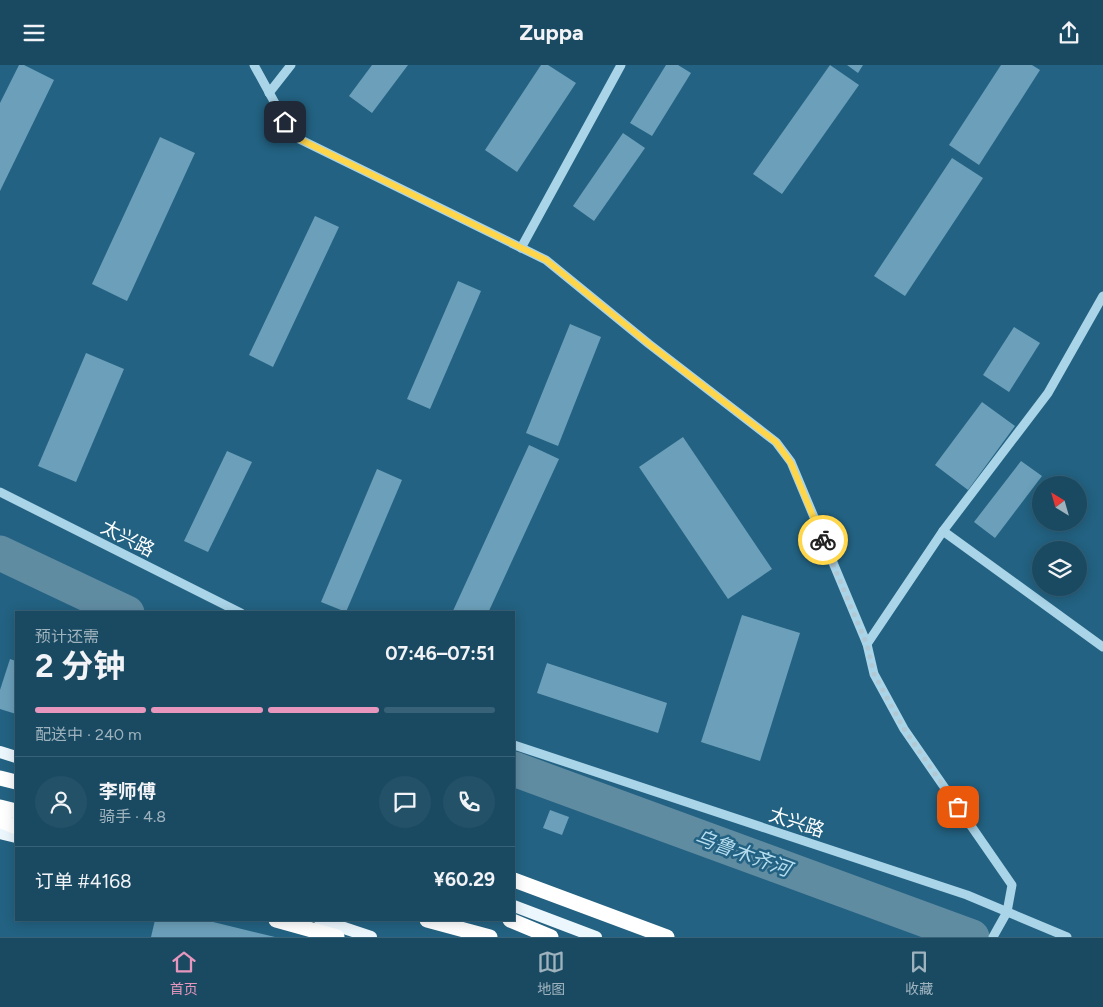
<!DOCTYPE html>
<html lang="zh">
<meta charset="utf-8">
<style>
:root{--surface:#1a4a62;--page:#235168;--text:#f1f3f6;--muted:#9fb3be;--line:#386277;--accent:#e797bd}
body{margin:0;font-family:Figtree,"Noto Sans SC",sans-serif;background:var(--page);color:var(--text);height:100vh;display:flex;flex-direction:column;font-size:19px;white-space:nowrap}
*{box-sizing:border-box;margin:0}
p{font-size:16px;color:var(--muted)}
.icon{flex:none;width:28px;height:28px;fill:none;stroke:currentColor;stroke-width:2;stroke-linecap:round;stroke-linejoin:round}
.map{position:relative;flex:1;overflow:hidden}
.panel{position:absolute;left:15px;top:546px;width:500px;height:310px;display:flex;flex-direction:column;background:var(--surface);border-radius:0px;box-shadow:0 2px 12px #0003,0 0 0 1px var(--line)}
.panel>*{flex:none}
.needle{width:32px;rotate:323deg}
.controls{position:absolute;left:1032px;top:411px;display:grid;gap:10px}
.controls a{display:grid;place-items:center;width:55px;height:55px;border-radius:50%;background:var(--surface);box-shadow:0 2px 12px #0003,0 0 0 1px var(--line);font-size:25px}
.pin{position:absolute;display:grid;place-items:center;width:42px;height:42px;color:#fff;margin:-21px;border-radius:10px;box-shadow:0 2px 8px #0006}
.courier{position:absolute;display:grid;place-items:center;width:50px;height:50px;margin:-25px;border:4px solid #ffd54a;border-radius:50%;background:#fff;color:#222;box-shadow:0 1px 6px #0007}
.overview em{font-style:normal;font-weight:700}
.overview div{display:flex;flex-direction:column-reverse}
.overview{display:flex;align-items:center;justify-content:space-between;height:85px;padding:0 20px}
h1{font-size:32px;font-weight:700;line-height:38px}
.bar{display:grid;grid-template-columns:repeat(4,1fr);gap:8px 5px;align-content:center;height:60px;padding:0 20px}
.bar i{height:6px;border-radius:4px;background:var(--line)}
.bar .selected{background:var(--accent)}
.bar p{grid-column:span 4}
.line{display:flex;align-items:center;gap:12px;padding:0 20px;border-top:1px solid var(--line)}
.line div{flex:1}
.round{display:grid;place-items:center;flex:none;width:52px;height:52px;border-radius:26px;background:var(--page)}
header{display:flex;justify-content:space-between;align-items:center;height:65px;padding:0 20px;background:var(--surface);font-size:22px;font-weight:700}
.tabs{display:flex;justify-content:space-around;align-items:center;height:70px;border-top:1px solid var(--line);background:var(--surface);font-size:14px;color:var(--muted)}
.tabs a{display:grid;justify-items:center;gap:2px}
.tabs .selected{color:var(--accent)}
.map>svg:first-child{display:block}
</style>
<header><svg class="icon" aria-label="menu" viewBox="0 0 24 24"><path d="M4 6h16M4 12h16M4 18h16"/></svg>Zuppa<svg class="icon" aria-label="share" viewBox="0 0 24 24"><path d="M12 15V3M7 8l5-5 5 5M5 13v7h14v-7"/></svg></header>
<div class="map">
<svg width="1103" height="872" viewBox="0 0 1103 872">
<rect width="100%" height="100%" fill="#236282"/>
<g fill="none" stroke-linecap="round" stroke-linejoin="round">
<!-- river -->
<g stroke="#608ca2" stroke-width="35">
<polyline points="0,488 127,548"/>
<polyline points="514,704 972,872"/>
</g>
</g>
<!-- building -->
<g fill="#6ca0ba">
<polygon points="19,0 24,0 54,15 0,126 0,38"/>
<polygon points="372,0 408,0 372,48 349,31"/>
<polygon points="541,0 548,0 576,18 517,107 485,85"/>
<polygon points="666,0 678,0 691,8 652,71 630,58"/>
<polygon points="830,0 859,20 782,129 753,109"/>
<polygon points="847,0 863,0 858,8"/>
<polygon points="1001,0 1032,0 1040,5 979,100 949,80"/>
<polygon points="623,68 645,83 594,156 573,141"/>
<polygon points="160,72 195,88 127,236 92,219"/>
<polygon points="952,93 983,113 905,231 874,211"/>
<polygon points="315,151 339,162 273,302 249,290"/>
<polygon points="458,216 481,226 430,344 407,334"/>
<polygon points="570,259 601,272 558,381 526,368"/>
<polygon points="1014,262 1040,278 1009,327 983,310"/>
<polygon points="86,288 124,304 76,417 38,401"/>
<polygon points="982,337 1015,361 968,425 935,400"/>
<polygon points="683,372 772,504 728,534 639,402"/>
<polygon points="529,380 559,394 488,548 452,548"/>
<polygon points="227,386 252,397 208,487 184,476"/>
<polygon points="1021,396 1042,411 995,473 974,457"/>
<polygon points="377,404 402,415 346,547 321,537"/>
<polygon points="742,550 800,568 760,696 701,677"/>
<polygon points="10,594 16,596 16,649 0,644 0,625"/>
<polygon points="547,598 667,638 658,668 537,628"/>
<polygon points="550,745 569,752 562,770 543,763"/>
<polygon points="155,855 205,855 275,872 151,872"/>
</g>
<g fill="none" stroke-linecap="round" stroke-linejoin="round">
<!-- minor -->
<g stroke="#aad4e8" stroke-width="9">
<polyline points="254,0 293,71 546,195 649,279 776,377 791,397 867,579 874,609 904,664 1012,820 1007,847 993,872"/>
<polyline points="269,28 291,0"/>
<polyline points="521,183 621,0"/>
<polyline points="0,427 241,548"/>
<polyline points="943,466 1103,582"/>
<polyline points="867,579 943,466 1048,328 1103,231"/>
<polyline points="514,680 967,830 1067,872"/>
</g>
<!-- major -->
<g stroke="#ecf7fd" stroke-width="12">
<polyline points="0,687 16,692"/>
<polyline points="0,768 16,772"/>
<polyline points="514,841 596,872"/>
<polyline points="320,855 371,872"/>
</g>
<!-- highway -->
<g stroke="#fff" stroke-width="15">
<polyline points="0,713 16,717"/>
<polyline points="0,742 16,746"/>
<polyline points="0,755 16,762"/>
<polyline points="514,815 667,872"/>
<polyline points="276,855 337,872"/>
<polyline points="427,855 490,872"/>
<polyline points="510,855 551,872"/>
</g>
</g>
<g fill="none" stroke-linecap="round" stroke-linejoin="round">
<!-- done -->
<polyline stroke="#b2c8d3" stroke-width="5" stroke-dasharray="0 9" points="823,475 867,580 874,609 904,664 958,742"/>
<!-- route -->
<polyline stroke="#ffd54a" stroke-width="6" points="285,57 293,71 546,195 649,279 776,377 791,398 823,475"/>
</g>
<g text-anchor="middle" stroke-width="5" stroke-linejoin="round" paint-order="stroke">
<!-- street labels -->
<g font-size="19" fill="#fff" stroke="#236282">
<text transform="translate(128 473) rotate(27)" y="7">太兴路</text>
<text transform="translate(797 757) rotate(18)" y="7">太兴路</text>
</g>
<!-- water labels -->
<g font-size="20" font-style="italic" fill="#b6ddef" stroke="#236282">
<text transform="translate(743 788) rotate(20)" y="7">乌鲁木齐河</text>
</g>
</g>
</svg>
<div class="controls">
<a><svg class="needle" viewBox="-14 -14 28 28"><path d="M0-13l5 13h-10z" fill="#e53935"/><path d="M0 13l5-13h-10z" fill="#9fb3be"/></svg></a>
<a><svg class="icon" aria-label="layers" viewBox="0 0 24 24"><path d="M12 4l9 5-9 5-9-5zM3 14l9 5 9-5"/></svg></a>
</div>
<div class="pin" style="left:958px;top:742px;background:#ea580c"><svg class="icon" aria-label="bag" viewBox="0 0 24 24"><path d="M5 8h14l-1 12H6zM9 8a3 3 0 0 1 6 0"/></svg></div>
<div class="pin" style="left:285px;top:57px;background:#1f2937"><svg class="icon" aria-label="home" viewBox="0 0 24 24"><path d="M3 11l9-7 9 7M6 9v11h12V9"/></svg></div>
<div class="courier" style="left:823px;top:475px"><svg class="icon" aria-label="bike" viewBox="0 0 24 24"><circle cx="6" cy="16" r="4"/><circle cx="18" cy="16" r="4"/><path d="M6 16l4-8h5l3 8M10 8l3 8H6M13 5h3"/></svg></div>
<section class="panel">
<div class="overview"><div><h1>2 分钟</h1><p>预计还需</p></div><em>07:46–07:51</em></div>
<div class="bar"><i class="selected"></i><i class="selected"></i><i class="selected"></i><i></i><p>配送中 · 240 m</p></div>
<div class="line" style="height:90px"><a class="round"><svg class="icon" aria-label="person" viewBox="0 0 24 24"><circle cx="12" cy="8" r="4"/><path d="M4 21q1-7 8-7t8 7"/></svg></a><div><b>李师傅</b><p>骑手 · 4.8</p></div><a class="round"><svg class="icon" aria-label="chat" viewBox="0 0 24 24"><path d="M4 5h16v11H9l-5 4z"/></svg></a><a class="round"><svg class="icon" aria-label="phone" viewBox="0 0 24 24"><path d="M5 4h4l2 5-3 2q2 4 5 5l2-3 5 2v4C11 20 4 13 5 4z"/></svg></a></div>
<div class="line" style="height:65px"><div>订单 #4168</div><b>¥60.29</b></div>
</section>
</div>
<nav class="tabs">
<a class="selected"><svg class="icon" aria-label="home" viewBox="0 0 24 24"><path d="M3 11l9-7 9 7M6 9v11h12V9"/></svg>首页</a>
<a><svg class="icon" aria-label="map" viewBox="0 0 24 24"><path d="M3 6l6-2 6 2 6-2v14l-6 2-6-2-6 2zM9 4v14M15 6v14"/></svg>地图</a>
<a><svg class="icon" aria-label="saved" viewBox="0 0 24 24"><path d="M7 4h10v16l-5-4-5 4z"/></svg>收藏</a>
</nav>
